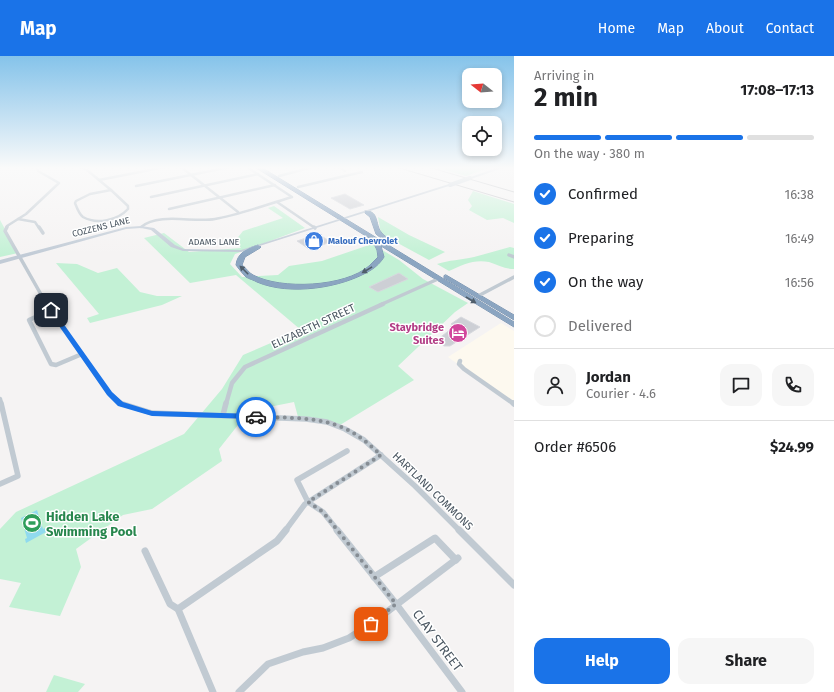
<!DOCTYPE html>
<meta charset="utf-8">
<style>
:root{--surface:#fff;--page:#f6f6f6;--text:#202124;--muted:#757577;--line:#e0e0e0;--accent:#1a73e8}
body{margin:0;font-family:"Fira Sans",sans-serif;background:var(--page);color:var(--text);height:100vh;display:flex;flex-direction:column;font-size:15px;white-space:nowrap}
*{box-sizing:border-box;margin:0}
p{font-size:13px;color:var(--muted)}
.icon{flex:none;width:22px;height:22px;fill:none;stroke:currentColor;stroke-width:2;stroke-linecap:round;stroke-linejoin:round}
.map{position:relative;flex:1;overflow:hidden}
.panel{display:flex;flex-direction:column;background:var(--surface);width:320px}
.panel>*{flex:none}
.needle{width:26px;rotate:287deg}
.controls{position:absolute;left:462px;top:12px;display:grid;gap:8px}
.controls a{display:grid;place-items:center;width:40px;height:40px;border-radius:8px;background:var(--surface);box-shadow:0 2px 6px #0003;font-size:20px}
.pin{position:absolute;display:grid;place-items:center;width:34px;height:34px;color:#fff;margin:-17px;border-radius:8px;box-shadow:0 2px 6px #0006}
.courier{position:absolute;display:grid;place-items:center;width:40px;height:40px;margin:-20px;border:3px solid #1a73e8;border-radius:50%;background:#fff;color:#222;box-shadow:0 1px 5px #0007}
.summary em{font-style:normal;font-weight:700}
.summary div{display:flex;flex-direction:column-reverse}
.summary{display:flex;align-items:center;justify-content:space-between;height:68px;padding:0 20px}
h1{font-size:26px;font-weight:700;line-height:30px}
.bar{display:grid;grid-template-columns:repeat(4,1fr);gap:6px 4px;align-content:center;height:48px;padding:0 20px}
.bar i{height:5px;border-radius:3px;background:var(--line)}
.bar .selected{background:var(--accent)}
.bar p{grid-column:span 4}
.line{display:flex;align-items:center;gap:10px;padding:0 20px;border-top:1px solid var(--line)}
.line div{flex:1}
.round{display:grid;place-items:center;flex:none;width:42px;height:42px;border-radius:12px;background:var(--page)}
ol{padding:0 20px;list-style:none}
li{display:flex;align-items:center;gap:12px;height:44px}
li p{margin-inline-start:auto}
li .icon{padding:4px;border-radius:50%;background:var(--accent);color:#fff;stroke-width:4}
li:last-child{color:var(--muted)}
li i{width:22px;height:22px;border:2px solid var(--line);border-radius:50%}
.button{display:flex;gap:8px;margin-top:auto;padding:8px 20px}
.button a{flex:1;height:46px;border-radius:12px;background:var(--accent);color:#fff;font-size:16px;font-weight:700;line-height:46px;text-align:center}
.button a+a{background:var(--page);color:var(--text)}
header{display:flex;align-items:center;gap:24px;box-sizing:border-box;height:56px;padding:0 20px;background:var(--accent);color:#fff}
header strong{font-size:19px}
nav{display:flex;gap:22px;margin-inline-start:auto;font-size:14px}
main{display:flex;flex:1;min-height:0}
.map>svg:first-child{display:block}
</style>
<header>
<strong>Map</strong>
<nav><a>Home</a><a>Map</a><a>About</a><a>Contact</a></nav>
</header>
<main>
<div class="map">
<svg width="514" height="636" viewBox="0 0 514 636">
<rect width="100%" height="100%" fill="#f5f3f3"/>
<!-- commercial -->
<polygon fill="#fdf9ef" points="501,267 514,275 514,349 448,301"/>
<!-- green -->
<g fill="#c3f1d5">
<polygon points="435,111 491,111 466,120"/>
<polygon points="473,135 514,148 514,167 503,162 487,164 469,154 472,150 468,144"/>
<polygon points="274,150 305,172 235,198 230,208 242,221 278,219 289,210 322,205 372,188 399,204 423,223 468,247 455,256 398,310 414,324 340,369 298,361 294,346 249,355 219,393 222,405 152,453 123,459 76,493 81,511 60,560 9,551 21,527 0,523 0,473 16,456 184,378 222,333 243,299 301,274 236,219 190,227 144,182 164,177 189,196 241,192 235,185 243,175 283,162 268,152"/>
<polygon points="378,161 409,179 445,196 429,204 381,178"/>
<polygon points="0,164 18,197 0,201"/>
<path d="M510 191 514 192V213C505 213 498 209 489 206 474 203 462 209 449 215L437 208C449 204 461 204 474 201 486 198 498 194 510 191Z"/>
<polygon points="56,207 77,208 98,217 117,212 140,236 157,240 182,240 162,249 90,267 87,262 99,258"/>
<polygon points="54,619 85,628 78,636 46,636"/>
</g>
<!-- water -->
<polygon fill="#90daee" points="37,454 43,473 45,472 46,476 26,487 25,483 27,482 21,462"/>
<!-- building -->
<g fill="#cdcfd5" stroke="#d7d9de">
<polygon points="345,138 364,149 350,153 331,142"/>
<polygon points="318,178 331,186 309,193 297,185"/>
<polygon points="399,217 408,223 378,236 369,231"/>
<polygon points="461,261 480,271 450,290 444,290 440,287 442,286 438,283 455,270 451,268"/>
</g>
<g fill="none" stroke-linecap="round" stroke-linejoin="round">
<!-- highway casing -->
<g stroke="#7690ad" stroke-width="1">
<g id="highway">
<path d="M255 111H261L514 266V271L381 190 384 201C381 206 376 211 371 214 342 232 290 240 257 226 254 224 249 223 246 221 242 217 239 213 236 209 237 197 248 192 258 189L261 191 260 192 245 201 242 209C246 212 249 217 253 219 281 234 345 231 369 210 372 207 375 204 378 201L377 194 372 184Z"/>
<path d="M365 155C379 154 375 168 381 176 383 179 388 182 391 185V187H387L376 178 370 161 365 157Z"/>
<polygon points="446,219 514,259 514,264 444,222 444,220"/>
</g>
</g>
<!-- street-far4 -->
<g stroke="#c1cad2" stroke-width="2.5">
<polyline points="81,111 87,114 111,134"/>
<polyline points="181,111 238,156"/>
<polyline points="339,111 345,115"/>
<polyline points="279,120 313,111"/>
<polyline points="99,124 165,111"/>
<polyline points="136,130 230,111"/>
<polyline points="298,131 362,116"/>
<path d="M111 134 128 150V153C118 164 97 169 83 161 79 158 77 152 75 147L76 145 90 138Z"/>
<polyline points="151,141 258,118"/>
<polyline points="277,146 315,172"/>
<polyline points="169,153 275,129"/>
<polyline points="18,163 35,166 39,172"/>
<path d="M141 171C159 156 194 167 215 163 239 159 268 148 292 141L247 111"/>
<polyline points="6,172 7,170 26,158 59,127 38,115 37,111"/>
</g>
<!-- street-far3 -->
<g stroke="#c1cad2" stroke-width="3.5">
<polyline points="7,171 5,175 47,249"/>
<polyline points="39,171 43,177"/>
<polyline points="314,171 315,172"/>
<polyline points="509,199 514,201"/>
<polyline points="478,240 514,221"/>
<polyline points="380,249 438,223"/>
</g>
<!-- street-far2 -->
<g stroke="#c1cad2" stroke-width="4.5">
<polyline points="46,248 109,337 121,348"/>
<polyline points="51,254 29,264 51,308 56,309 82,298"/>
<polyline points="460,305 459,308 464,313 514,348"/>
<polyline points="0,343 1,348"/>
<polyline points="226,348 232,327 245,311 383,248"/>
</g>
<!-- street-far1 -->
<g stroke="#c1cad2" stroke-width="5.5">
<polyline points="120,347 152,357 306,363 327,366 345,373 364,384 415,430 460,475"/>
<polyline points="513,347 514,348"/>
<polyline points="223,359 226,347"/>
<polyline points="0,428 18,420 1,347"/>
<polyline points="285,475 305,448 381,399"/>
<polyline points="338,475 323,456 308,446 297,424 347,395"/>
</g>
<!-- street -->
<g stroke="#c1cad2" stroke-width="7">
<polyline points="337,474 396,548 462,636"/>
<polyline points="459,474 514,529"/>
<polyline points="145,495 170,548 178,553 213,636"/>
<polyline points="374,521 435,482 456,504"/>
<polyline points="178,553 277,485 286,474"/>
<polyline points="239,636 268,608 303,596 323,592 349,582 371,568 458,502"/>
</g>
<!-- secondary -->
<g fill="#c1cbd6" fill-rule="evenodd">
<polygon points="499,111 506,111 471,123 468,122"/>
<polygon points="449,128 452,129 241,196 183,195 171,191 151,174 141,172 126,173 0,208 0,204 126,171 141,170 154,172 175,189 184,193 241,194"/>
</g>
<!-- highway -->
<use href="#highway" fill="#8ba5c1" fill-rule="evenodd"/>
<!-- rail -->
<g stroke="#b5b8bd" stroke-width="1">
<polyline points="396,111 514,146"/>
<polyline points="428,111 514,136"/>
</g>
<!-- secondary-bridge -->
<polyline stroke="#c1cbd6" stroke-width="4" points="450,129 470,122"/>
</g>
<!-- one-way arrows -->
<defs><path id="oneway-solid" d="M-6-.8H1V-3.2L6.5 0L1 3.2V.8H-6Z"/></defs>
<g fill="#505e6b">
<use href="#oneway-solid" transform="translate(244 214) rotate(-135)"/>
<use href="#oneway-solid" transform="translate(367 214) rotate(149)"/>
<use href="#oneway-solid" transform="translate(471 244) rotate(31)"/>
</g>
<!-- sky -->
<linearGradient id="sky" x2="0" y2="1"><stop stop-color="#85c3ea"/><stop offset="0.56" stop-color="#fafafa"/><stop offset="1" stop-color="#fafafa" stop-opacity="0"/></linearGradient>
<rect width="514" height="200" fill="url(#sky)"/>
<!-- route -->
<polygon fill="#1a73e8" points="49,253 53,253 112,336 123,346 152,355 256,358 260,361 256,363 152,360 118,350 107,339 48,254"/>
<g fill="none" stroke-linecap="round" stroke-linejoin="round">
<!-- done -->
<path stroke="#868d94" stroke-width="4" stroke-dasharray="0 7.2" d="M256 361C285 362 319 360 346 373 359 379 370 389 381 399L308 446 323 456 396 548 371 568"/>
</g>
<!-- icons -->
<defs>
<g id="shop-disc" transform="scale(1)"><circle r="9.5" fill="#3f7fe0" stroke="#fff"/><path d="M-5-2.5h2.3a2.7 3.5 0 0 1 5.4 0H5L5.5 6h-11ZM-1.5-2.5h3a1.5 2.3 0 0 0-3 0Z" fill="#fff"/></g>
<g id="hotel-disc" transform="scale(1)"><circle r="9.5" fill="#d1479c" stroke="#fff"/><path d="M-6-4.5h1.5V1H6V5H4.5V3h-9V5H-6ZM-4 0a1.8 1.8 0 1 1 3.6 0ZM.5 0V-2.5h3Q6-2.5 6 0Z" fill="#fff"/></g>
<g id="stadium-disc" transform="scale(1)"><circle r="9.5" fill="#2e9e5b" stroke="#fff"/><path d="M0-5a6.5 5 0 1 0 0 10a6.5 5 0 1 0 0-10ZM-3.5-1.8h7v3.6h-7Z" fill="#fff"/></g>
</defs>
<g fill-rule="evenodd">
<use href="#shop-disc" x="314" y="185"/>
<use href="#hotel-disc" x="458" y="277"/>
<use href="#stadium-disc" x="32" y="467"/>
</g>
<g text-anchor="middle" stroke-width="3" stroke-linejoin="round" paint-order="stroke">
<!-- far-street labels -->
<g font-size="9" fill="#4a5661" stroke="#fff">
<text transform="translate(101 171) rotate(-14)" y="3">COZZENS LANE</text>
<text x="214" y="189">ADAMS LANE</text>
</g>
<!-- far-shop labels -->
<g font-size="9" font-weight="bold" fill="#366cbe" stroke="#fff" text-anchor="start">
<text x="328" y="188">Malouf Chevrolet</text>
</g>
<!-- street labels -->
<g font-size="11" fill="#4a5661" stroke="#fff">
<text transform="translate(313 270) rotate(-25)" y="4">ELIZABETH STREET</text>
<text transform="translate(433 435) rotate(44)" y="4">HARTLAND COMMONS</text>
</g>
<!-- hotel labels -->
<g font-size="11" font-weight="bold" fill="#b23c85" stroke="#fff" text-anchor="end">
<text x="444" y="275">Staybridge<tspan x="444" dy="13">Suites</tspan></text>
</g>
<!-- near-leisure labels -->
<g font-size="13" font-weight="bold" fill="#27864d" stroke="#fff" text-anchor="start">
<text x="46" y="465">Hidden Lake<tspan x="46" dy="15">Swimming Pool</tspan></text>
</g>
<!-- near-street labels -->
<g font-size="13" fill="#4a5661" stroke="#fff">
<text transform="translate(438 584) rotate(53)" y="5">CLAY STREET</text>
</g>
</g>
</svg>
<div class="controls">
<a><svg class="needle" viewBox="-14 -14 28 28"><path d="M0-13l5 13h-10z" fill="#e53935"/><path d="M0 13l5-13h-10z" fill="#757577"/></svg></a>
<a><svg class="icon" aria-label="locate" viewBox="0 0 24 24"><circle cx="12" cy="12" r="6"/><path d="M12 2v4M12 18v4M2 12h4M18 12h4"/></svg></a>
</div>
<div class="pin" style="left:371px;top:568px;background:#ea580c"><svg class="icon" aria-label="bag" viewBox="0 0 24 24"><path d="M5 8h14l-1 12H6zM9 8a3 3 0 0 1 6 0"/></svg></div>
<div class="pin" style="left:51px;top:254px;background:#1f2937"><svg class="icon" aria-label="home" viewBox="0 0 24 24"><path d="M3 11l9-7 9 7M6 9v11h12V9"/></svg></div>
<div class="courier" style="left:256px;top:361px"><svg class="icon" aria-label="car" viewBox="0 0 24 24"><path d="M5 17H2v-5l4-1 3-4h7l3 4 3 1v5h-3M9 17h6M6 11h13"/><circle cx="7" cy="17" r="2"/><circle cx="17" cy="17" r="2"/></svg></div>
</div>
<section class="panel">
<div class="summary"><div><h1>2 min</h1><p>Arriving in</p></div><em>17:08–17:13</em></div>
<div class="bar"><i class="selected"></i><i class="selected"></i><i class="selected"></i><i></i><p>On the way · 380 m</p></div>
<ol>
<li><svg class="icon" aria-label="check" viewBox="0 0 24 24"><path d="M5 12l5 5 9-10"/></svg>Confirmed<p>16:38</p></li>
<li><svg class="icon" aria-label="check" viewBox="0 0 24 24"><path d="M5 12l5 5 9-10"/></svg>Preparing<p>16:49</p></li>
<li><svg class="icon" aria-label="check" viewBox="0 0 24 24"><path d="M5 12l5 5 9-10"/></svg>On the way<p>16:56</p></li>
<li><i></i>Delivered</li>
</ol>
<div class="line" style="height:72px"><a class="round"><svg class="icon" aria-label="person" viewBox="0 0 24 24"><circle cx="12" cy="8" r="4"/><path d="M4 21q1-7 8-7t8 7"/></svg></a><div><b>Jordan</b><p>Courier · 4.6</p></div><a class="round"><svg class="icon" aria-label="chat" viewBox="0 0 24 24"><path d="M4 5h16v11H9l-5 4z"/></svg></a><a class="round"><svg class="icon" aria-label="phone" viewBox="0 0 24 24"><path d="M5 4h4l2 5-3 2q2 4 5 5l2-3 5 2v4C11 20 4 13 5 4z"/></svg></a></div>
<div class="line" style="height:52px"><div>Order #6506</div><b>$24.99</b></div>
<div class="button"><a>Help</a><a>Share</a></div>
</section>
</main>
